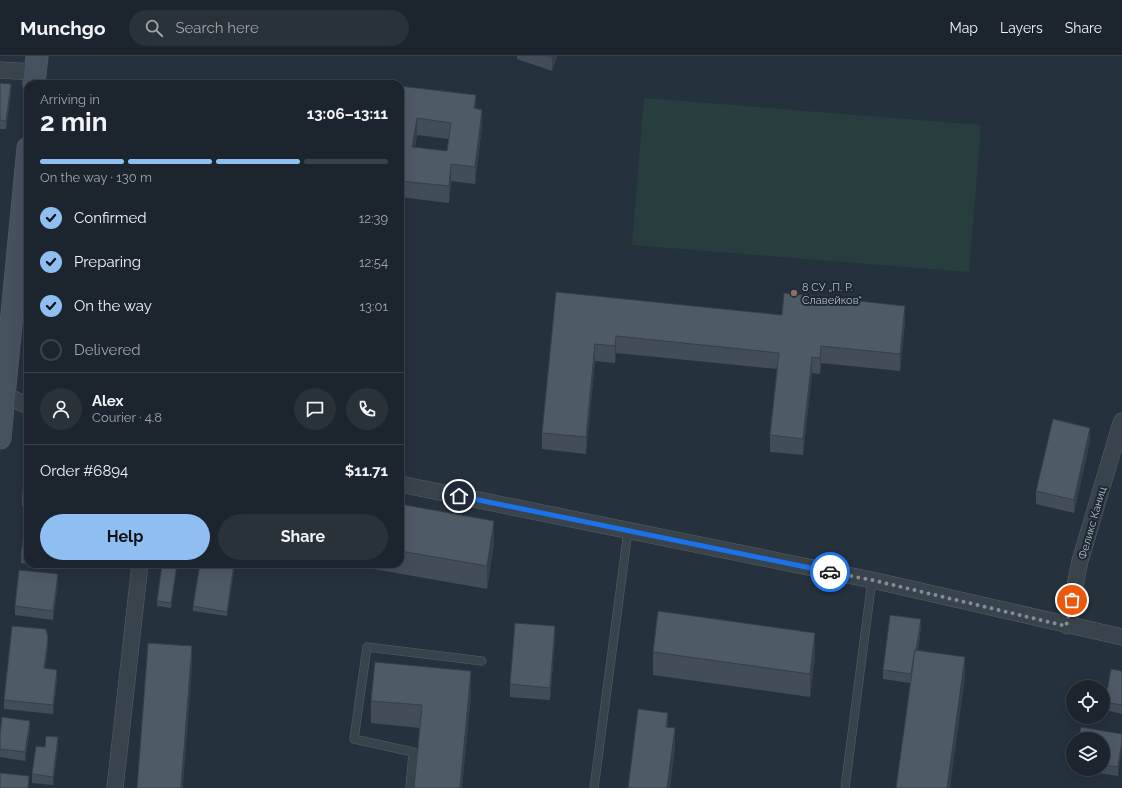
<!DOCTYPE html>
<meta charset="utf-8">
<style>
:root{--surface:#1c252d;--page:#293139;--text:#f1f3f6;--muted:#a0a5aa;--line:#3a4249;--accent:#8fbff2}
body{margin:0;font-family:Raleway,sans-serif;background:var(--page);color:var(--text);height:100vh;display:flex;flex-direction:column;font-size:15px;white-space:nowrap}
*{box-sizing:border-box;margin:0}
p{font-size:13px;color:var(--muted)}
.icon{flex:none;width:22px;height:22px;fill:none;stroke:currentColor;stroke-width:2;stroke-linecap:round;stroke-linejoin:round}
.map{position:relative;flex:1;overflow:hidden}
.details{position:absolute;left:24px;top:24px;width:380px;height:488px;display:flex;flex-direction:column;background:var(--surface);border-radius:12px;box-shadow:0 4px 16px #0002,0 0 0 1px var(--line)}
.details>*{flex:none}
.buttons{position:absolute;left:1066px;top:624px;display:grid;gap:8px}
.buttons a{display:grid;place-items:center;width:44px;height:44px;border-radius:50%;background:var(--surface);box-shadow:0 4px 16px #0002,0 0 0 1px var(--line);font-size:20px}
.pin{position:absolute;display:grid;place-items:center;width:34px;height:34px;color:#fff;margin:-17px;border:2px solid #fff;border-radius:50%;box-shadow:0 1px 4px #0007}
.courier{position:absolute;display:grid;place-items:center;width:40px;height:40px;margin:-20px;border:3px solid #1a73e8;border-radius:50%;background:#fff;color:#222;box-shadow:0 1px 5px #0007}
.summary em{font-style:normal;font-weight:700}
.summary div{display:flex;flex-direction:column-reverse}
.summary{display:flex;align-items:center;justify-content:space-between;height:68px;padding:0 16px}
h1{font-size:26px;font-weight:700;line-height:30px}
.bar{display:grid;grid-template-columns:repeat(4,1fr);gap:6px 4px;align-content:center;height:48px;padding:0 16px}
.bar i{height:5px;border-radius:3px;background:var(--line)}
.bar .selected{background:var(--accent)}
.bar p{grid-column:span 4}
.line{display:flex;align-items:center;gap:10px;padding:0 16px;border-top:1px solid var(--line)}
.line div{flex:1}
.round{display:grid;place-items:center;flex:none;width:42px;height:42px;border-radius:21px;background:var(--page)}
ol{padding:0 16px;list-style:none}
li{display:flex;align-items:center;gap:12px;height:44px}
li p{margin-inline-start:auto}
li .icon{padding:4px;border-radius:50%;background:var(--accent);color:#111;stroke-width:4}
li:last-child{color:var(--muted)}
li i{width:22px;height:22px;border:2px solid var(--line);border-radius:50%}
.action{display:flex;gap:8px;margin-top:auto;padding:8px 16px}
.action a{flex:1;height:46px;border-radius:24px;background:var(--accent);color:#111;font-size:16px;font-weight:700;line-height:46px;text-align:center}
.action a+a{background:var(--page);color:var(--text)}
header{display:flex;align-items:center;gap:24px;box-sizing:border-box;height:56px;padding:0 20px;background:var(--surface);border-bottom:1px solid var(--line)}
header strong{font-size:19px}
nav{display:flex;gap:22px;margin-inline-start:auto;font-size:14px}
.search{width:280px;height:36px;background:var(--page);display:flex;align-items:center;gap:10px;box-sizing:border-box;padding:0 14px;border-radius:22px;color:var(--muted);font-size:15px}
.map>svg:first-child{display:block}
</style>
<header>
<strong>Munchgo</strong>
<div class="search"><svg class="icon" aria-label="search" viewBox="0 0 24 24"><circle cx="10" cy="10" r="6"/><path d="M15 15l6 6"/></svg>Search here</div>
<nav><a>Map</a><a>Layers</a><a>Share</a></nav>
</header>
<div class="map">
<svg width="1122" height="732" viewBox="0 0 1122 732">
<rect width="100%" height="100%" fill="#25313c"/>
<!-- green -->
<polygon fill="#283e3e" points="644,42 981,69 969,216 632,189"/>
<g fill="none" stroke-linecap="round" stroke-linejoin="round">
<!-- lane casing -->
<g stroke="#57606a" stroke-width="9">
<g id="lane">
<polyline points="410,732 413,696 354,683 367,591 482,605"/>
<polyline points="594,732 628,475"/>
<polyline points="845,732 872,524"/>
</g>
</g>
<!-- street casing -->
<g stroke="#57606a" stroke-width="17">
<g id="street">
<polyline points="0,14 35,16"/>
<polyline points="0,334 5,339 28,350"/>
<polyline points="400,428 872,524 1122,581"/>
<polyline points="1067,570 1080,505 1120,370 1122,365"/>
<polyline points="115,732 140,508"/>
</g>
</g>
<!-- secondary casing -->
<g stroke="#57606a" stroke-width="23">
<g id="secondary">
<polyline points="34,28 37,0"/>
<polyline points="0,382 28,92"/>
</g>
</g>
<!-- lane -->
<use href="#lane" stroke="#39434c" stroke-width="8"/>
<!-- street -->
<use href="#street" stroke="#39434c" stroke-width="16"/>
<!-- secondary -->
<use href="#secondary" stroke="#47525f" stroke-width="22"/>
</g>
<!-- wall -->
<g fill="#434d58" fill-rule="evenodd">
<polygon points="517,0 557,0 552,15 517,3"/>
<polygon points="0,27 11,37 6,73 0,73"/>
<path d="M400 30 476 53 482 70 475 128 451 125 449 147 400 141ZM417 79 449 83 447 95 415 91Z"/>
<polygon points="556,236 782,259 905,266 900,315 821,307 820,318 812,317 803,399 770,396 770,379 777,313 616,297 615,307 595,305 586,398 542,393 542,377"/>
<polygon points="1090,385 1074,457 1036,448 1036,435"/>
<polygon points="28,405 28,451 22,450 22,441"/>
<polygon points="400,448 494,487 487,533 345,508 400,508"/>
<polygon points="28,462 28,508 21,507 21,498"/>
<polygon points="28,508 60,508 60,512"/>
<polygon points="177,508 171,552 157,550 157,545"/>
<polygon points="200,508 235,508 227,560 193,555 193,550"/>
<polygon points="58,527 53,564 15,559 15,550"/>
<polygon points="921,571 918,595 965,623 910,627 883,623 883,614"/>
<polygon points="555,583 550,644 510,641 510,628"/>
<polygon points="48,590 45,613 57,623 53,658 4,653 4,644"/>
<polygon points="653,596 815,600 810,641 653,619"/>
<polygon points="1122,615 1122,658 1105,654 1105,646"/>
<polygon points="471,638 462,732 414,732 420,672 371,667 371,645"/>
<polygon points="30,673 25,705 0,701 0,679"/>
<polygon points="1122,678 1118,720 1076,714 1076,713 1103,713 1103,683"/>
<polygon points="58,690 53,729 32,727 32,718 45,691"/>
</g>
<!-- shaded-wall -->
<g fill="#373f47">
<polygon points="552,0 557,0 552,15"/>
<polygon points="11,28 11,37 6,73 6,65"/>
<polygon points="476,39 476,55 474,52"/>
<polygon points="482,54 482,70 475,128 475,111"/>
<polygon points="417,62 417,79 412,107 412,91"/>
<polygon points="451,108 451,125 449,147 449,130"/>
<polygon points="905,250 905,266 900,315 900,298"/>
<polygon points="616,280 616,297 615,307 615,290"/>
<polygon points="595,288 595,305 586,398 586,381"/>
<polygon points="821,290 821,307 820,318 820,302"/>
<polygon points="812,301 812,317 803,399 803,383"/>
<polygon points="1090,372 1090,385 1074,457 1074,444"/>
<polygon points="494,465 494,487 487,533 487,510"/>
<polygon points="177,508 171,552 171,547"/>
<polygon points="234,508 235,508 227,560 227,556"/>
<polygon points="58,518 58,527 53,564 53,555"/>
<polygon points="921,563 921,571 913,627 913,618"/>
<polygon points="555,570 555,583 550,644 550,632"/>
<polygon points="815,577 815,600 810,641 810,618"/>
<polygon points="48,582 48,590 44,621 44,612"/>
<polygon points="192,590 192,613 183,732 181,732"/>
<polygon points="965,601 965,623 950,732 947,732"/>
<polygon points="57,614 57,623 53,658 53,649"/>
<polygon points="471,615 471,638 462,732 460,732"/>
<polygon points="668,657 668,680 666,671"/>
<polygon points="30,665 30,673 25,705 25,696"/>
<polygon points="675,672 675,695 670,732 667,732"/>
<polygon points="58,681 58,690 53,729 53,721"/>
<polygon points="1122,684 1122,693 1118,720 1118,711"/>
</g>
<!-- building -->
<g fill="#4e5a66" stroke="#373f47" fill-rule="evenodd">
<polygon points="546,0 552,0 552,2"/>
<polygon points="354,24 385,28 354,28"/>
<polygon points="0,27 11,28 6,65 0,64"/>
<path d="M400 30 476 39 474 52 482 54 475 111 451 108 449 130 400 125ZM417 62 451 67 447 95 412 91Z"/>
<polygon points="556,236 782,259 784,237 905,250 900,298 821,290 820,302 812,301 803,383 770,379 779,297 616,280 615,290 595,288 586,381 542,377"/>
<polygon points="1053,363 1090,372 1074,444 1036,435"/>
<polygon points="27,405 28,405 28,442 22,441"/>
<polygon points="400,448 494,465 487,510 400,495"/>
<polygon points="26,462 28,462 28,499 21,498"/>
<polygon points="162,508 177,508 171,547 157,545"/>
<polygon points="200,508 234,508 227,556 193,550"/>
<polygon points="19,514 58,518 53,555 15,550"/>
<polygon points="658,555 815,577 810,618 653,596"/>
<polygon points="890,559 921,563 916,594 915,594 911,618 883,614"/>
<polygon points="515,567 555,570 550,632 510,628"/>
<polygon points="12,570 46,573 48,582 44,612 57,614 53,649 4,644"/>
<polygon points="148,587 192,590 181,732 137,732"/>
<polygon points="915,594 965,601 947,732 896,732"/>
<polygon points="375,606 471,615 460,732 414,732 422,649 371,645"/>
<polygon points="1111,613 1122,615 1122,649 1105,646"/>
<polygon points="638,653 668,657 666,671 675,672 667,732 628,732"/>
<polygon points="2,661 30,665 25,696 0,693 0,679"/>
<polygon points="1081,671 1122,678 1122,684 1118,711 1103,709 1103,683 1079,683"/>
<polygon points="46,680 58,681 53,721 32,718 36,690 45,691"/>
<polygon points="0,717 29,720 28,732 0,732"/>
</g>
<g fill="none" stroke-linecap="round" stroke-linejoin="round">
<!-- done -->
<polyline stroke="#828c96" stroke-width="4" stroke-dasharray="0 7.2" points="830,516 872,524 1066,570 1072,544"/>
<!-- route -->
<polyline stroke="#1a73e8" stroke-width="5" points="459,440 830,516"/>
</g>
<!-- markers -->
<circle fill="#8d6e63" stroke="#1e2831" stroke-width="1.5" cx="794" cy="237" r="4"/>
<g text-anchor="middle" stroke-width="4" stroke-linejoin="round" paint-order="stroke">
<!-- poi labels -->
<g font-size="11" fill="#b4bdc7" stroke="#1e2831" text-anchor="start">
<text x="802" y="235">8 СУ „П. Р.<tspan x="802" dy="13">Славейков“</tspan></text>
</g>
<!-- street labels -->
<g font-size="11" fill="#b4bdc7" stroke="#1e2831">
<text transform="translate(1092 467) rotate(-74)" y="4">Феликс Каниц</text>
</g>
</g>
</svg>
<div class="buttons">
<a><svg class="icon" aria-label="locate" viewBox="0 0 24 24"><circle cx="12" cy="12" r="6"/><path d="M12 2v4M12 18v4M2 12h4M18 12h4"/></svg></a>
<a><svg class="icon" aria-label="layers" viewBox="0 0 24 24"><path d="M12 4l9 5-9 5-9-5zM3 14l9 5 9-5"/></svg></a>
</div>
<div class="pin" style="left:1072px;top:544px;background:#ea580c"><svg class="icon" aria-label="bag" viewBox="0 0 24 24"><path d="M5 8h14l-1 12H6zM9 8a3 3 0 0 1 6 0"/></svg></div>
<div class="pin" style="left:459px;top:440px;background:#1f2937"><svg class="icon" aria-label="home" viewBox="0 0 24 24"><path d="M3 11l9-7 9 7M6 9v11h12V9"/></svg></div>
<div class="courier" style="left:830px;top:516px"><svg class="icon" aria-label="car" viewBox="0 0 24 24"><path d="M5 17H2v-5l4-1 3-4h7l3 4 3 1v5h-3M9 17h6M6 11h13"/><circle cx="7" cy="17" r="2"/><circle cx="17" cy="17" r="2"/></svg></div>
<section class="details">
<div class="summary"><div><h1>2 min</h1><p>Arriving in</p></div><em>13:06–13:11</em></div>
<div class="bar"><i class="selected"></i><i class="selected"></i><i class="selected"></i><i></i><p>On the way · 130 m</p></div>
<ol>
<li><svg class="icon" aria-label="check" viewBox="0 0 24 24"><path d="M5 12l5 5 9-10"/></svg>Confirmed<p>12:39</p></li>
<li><svg class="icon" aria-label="check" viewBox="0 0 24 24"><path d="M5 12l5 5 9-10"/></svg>Preparing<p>12:54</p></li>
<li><svg class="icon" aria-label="check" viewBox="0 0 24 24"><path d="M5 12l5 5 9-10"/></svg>On the way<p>13:01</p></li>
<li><i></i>Delivered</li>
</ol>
<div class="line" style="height:72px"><a class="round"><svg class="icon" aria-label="person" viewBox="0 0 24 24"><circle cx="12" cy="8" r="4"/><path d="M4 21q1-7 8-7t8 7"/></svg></a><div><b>Alex</b><p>Courier · 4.8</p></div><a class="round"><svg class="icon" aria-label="chat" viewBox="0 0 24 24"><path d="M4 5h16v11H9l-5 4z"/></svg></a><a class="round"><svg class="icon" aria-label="phone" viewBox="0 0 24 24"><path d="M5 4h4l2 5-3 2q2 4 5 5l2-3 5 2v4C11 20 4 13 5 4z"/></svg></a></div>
<div class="line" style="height:52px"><div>Order #6894</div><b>$11.71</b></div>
<div class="action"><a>Help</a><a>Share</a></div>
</section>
</div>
